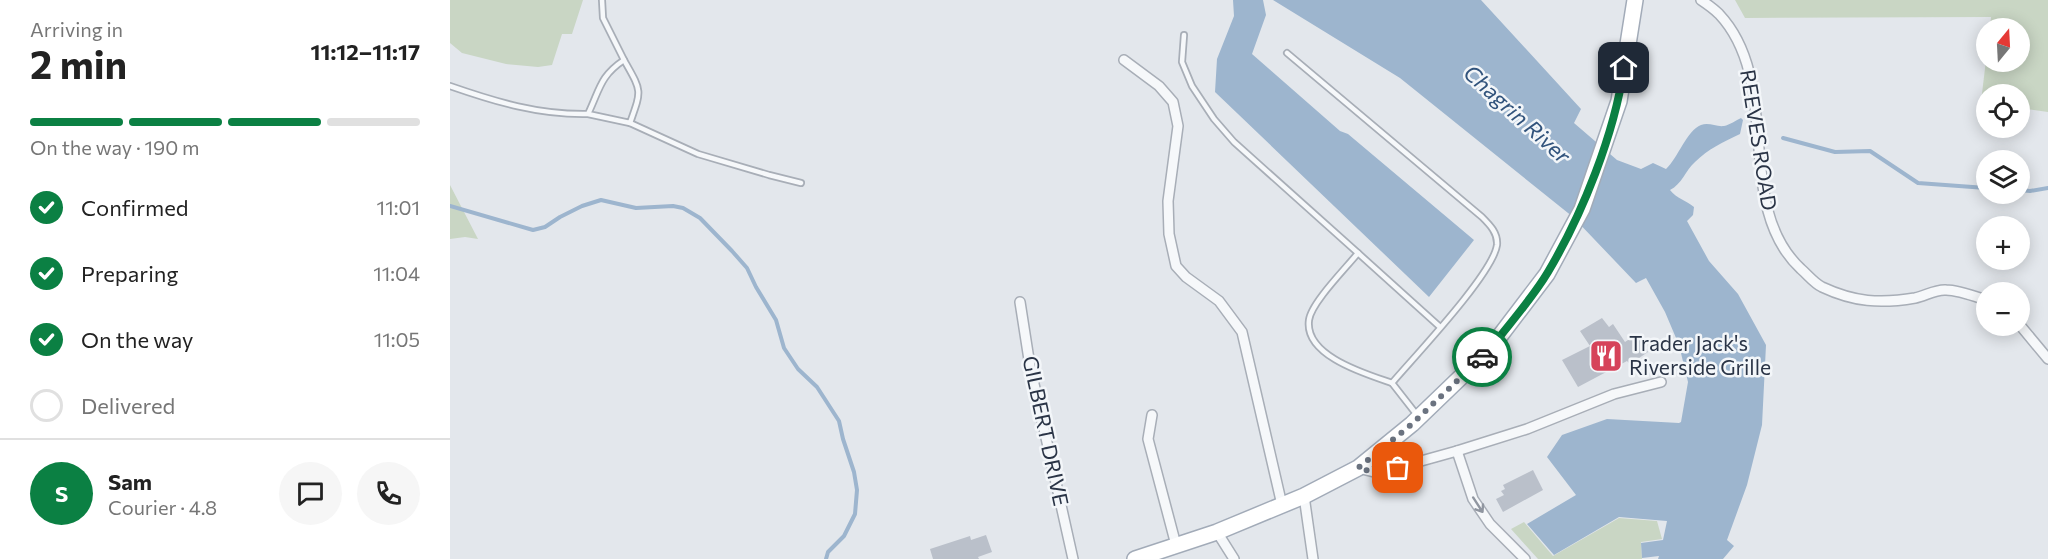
<!DOCTYPE html>
<meta charset="utf-8">
<style>
:root{--surface:#fff;--page:#f6f6f6;--text:#222;--muted:#767676;--line:#e0e0e0;--accent:#0b8043}
body{margin:0;font-family:Commissioner,sans-serif;background:var(--page);color:var(--text);height:100vh;display:flex;flex-direction:column;font-size:22px;white-space:nowrap}
*{box-sizing:border-box;margin:0}
p{font-size:20px;color:var(--muted)}
.icon{flex:none;width:33px;height:33px;fill:none;stroke:currentColor;stroke-width:2;stroke-linecap:round;stroke-linejoin:round}
.map{position:relative;flex:1;overflow:hidden}
.side{display:flex;flex-direction:column;background:var(--surface);width:450px}
.side>*{flex:none}
.needle{width:39px;rotate:18deg}
.controls{position:absolute;left:1526px;top:18px;display:grid;gap:12px}
.controls a{display:grid;place-items:center;width:54px;height:54px;border-radius:50%;background:var(--surface);box-shadow:0 3px 15px #0003;font-size:30px}
.pin{position:absolute;display:grid;place-items:center;width:51px;height:51px;color:#fff;margin:-26px;border-radius:12px;box-shadow:0 3px 9px #0006}
.courier{position:absolute;display:grid;place-items:center;width:60px;height:60px;margin:-30px;border:4px solid #0b8043;border-radius:50%;background:#fff;color:#222;box-shadow:0 2px 8px #0007}
.overview em{font-style:normal;font-weight:700}
.overview div{display:flex;flex-direction:column-reverse}
.overview{display:flex;align-items:center;justify-content:space-between;height:102px;padding:0 30px}
h1{font-size:39px;font-weight:700;line-height:45px}
.bar{display:grid;grid-template-columns:repeat(4,1fr);gap:9px 6px;align-content:center;height:72px;padding:0 30px}
.bar i{height:8px;border-radius:4px;background:var(--line)}
.bar .selected{background:var(--accent)}
.bar p{grid-column:span 4}
.line{display:flex;align-items:center;gap:15px;padding:0 30px;border-top:2px solid var(--line)}
.line div{flex:1}
.round{display:grid;place-items:center;flex:none;width:63px;height:63px;border-radius:32px;background:var(--page)}
ol{padding:0 30px;list-style:none}
li{display:flex;align-items:center;gap:18px;height:66px}
li p{margin-inline-start:auto}
li .icon{padding:6px;border-radius:50%;background:var(--accent);color:#fff;stroke-width:4}
li:last-child{color:var(--muted)}
li i{width:33px;height:33px;border:3px solid var(--line);border-radius:50%}
main{display:flex;flex:1;min-height:0}
.map>svg:first-child{display:block}
</style>
<main>
<section class="side">
<div class="overview"><div><h1>2 min</h1><p>Arriving in</p></div><em>11:12–11:17</em></div>
<div class="bar"><i class="selected"></i><i class="selected"></i><i class="selected"></i><i></i><p>On the way · 190 m</p></div>
<ol>
<li><svg class="icon" aria-label="check" viewBox="0 0 24 24"><path d="M5 12l5 5 9-10"/></svg>Confirmed<p>11:01</p></li>
<li><svg class="icon" aria-label="check" viewBox="0 0 24 24"><path d="M5 12l5 5 9-10"/></svg>Preparing<p>11:04</p></li>
<li><svg class="icon" aria-label="check" viewBox="0 0 24 24"><path d="M5 12l5 5 9-10"/></svg>On the way<p>11:05</p></li>
<li><i></i>Delivered</li>
</ol>
<div class="line" style="height:108px"><b class="round" style="background:var(--accent);color:#fff">S</b><div><b>Sam</b><p>Courier · 4.8</p></div><a class="round"><svg class="icon" aria-label="chat" viewBox="0 0 24 24"><path d="M4 5h16v11H9l-5 4z"/></svg></a><a class="round"><svg class="icon" aria-label="phone" viewBox="0 0 24 24"><path d="M5 4h4l2 5-3 2q2 4 5 5l2-3 5 2v4C11 20 4 13 5 4z"/></svg></a></div>
</section>
<div class="map">
<svg width="1598" height="559" viewBox="0 0 1598 559">
<rect width="100%" height="100%" fill="#e3e7ec"/>
<!-- green -->
<g fill="#c9d6c4">
<polygon points="0,0 133,0 122,34 112,34 102,65 88,67 56,64 12,53 0,43"/>
<polygon points="1285,0 1598,0 1598,112 1569,108 1569,94 1536,94 1536,103 1531,102 1536,60 1536,62 1569,62 1569,28 1540,28 1541,17 1295,18"/>
<polygon points="0,185 28,239 15,237 0,239"/>
<polygon points="1169,518 1207,521 1212,539 1191,542 1192,559 1088,559 1061,529 1074,522 1103,556"/>
</g>
<!-- water -->
<g fill="#9db5ce">
<polygon points="783,0 813,0 816,15 802,54 890,131 898,134 1024,240 979,297 765,92 767,59 784,16"/>
<path d="M823 0H1031L1131 109 1124 123 1167 160 1191 169 1203 163 1216 169C1228 158 1237 130 1251 125 1259 122 1266 127 1274 126 1280 125 1286 120 1291 118L1293 120 1290 134C1273 142 1258 149 1245 162 1235 171 1232 184 1220 190 1227 199 1236 200 1244 207L1243 215 1237 221 1259 261 1288 294 1316 345 1312 425 1297 485 1277 540 1284 546 1273 559H1208L1209 556 1192 558 1191 543 1213 540 1217 521 1169 517 1104 555 1077 524 1126 495 1097 457 1112 435 1157 419 1229 423 1231 422 1238 382 1229 345 1215 312 1196 278 1186 283 1123 217 950 78Z"/>
</g>
<g fill="none" stroke-linecap="round" stroke-linejoin="round">
<!-- stream -->
<g stroke="#9db5ce" stroke-width="4">
<polyline points="1333,138 1385,152 1420,151 1468,183 1536,188"/>
<polyline points="1569,190 1580,191 1598,188"/>
<polyline points="0,206 83,230 95,227 110,217 132,206 151,200 186,208 223,206 233,208 250,218 282,251 297,268 306,287 326,320 334,348 348,369 367,387 389,421 393,439 404,472 407,490 405,514 394,536 378,552 376,559"/>
</g>
</g>
<!-- building -->
<g fill="#bac0ca">
<polygon points="1152,318 1159,327 1163,324 1175,342 1187,334 1198,352 1180,364 1177,361 1128,387 1112,360 1140,346 1130,331"/>
<polygon points="1083,470 1093,490 1053,512 1046,499 1054,495 1051,491 1055,489 1053,485"/>
<polygon points="536,535 542,552 528,557 529,559 483,559 480,549 520,536 521,540"/>
</g>
<g fill="none" stroke-linecap="round" stroke-linejoin="round">
<!-- service casing -->
<g stroke="#a8aeb7" stroke-width="8">
<g id="service">
<polyline points="152,0 153,18 174,60"/>
<path d="M734 35 732 62 742 86 764 119 784 142 908 253C896 268 861 303 859 320 854 356 916 374 942 383"/>
<path d="M837 53 1032 217C1040 225 1048 233 1047 245 1043 274 964 357 942 383L967 415"/>
<path d="M0 86C46 102 89 115 138 114 150 89 150 76 174 60 192 92 192 89 180 123L138 114"/>
<polyline points="180,123 248,154 319,175 351,183"/>
<polyline points="908,253 990,327"/>
</g>
</g>
<!-- minor casing -->
<g stroke="#a8aeb7" stroke-width="12">
<g id="minor">
<path d="M1251 0C1257 4 1264 9 1269 14 1334 83 1282 205 1351 269 1358 275 1364 283 1372 287 1404 302 1430 304 1465 298 1475 296 1486 289 1496 290 1508 290 1524 296 1536 300"/>
<polyline points="674,60 709,86 723,102 728,126 718,201 719,234 726,266 736,277 769,301 792,332 832,505"/>
<polyline points="570,302 580,366 623,559"/>
<polyline points="1569,324 1598,359"/>
<polyline points="702,415 698,439 726,545"/>
<polyline points="1007,451 1023,499 1040,524 1075,559"/>
<polyline points="908,468 928,473 1007,451 1077,429 1164,394 1211,382"/>
<polyline points="854,496 863,559"/>
<polyline points="767,532 784,559"/>
</g>
</g>
<!-- primary casing -->
<g stroke="#a2abb8" stroke-width="18">
<polyline id="primary" points="685,559 767,532 854,496 908,468 962,424 1040,349 1097,274 1132,209 1169,101 1185,0"/>
</g>
<!-- service -->
<use href="#service" stroke="#f6f8fa" stroke-width="4.5"/>
<!-- minor -->
<use href="#minor" stroke="#f6f8fa" stroke-width="9"/>
<!-- primary -->
<use href="#primary" stroke="#fff" stroke-width="15"/>
</g>
<!-- one-way arrows -->
<defs><path id="oneway-shaft" d="M-6 0H5M1.5-3L5.5 0L1.5 3" fill="none" stroke-width="1.6" stroke-linecap="round" stroke-linejoin="round" transform="scale(1.5)"/></defs>
<use stroke="#9096a0" href="#oneway-shaft" transform="translate(1028 505) rotate(57)"/>
<g fill="none" stroke-linecap="round" stroke-linejoin="round">
<!-- done -->
<polyline stroke="#6b7380" stroke-width="6" stroke-dasharray="0 10.8" points="948,468 928,473 908,468 962,424 1032,357"/>
<!-- route -->
<path stroke="#0b8043" stroke-width="8" d="M1032 357 1040 349C1059 324 1082 299 1098 272 1133 213 1164 135 1174 68"/>
</g>
<!-- icons -->
<defs>
<g id="restaurant-square" transform="scale(1.725)"><rect x="-9" y="-9" width="18" height="18" rx="4" fill="#d6435a" stroke="#f3f6f9"/><path d="M-5-6h1v4h1v-4h1v4h1v-4h1v5L-1.5 .5V6h-2V.5L-5-1ZM5-6V6H3V1.5H1.5Q1.5-4 5-6Z" fill="#fff"/></g>
</defs>
<g fill-rule="evenodd">
<use href="#restaurant-square" x="1156" y="356"/>
</g>
<g text-anchor="middle" stroke-width="5" stroke-linejoin="round" paint-order="stroke">
<!-- street labels -->
<g font-size="21" fill="#2a3446" stroke="#f3f6f9">
<text transform="translate(1308 140) rotate(81)" y="7">REEVES ROAD</text>
<text transform="translate(595 431) rotate(78)" y="7">GILBERT DRIVE</text>
</g>
<!-- poi labels -->
<g font-size="21" fill="#2a3446" stroke="#f3f6f9" text-anchor="start">
<text x="1179" y="351">Trader Jack's<tspan x="1179" dy="24">Riverside Grille</tspan></text>
</g>
<!-- water labels -->
<g font-size="22" font-style="italic" fill="#31537c" stroke="#f3f6f9">
<text transform="translate(1067 114) rotate(42)" y="8">Chagrin River</text>
</g>
</g>
</svg>
<div class="controls">
<a><svg class="needle" viewBox="-14 -14 28 28"><path d="M0-13l5 13h-10z" fill="#e53935"/><path d="M0 13l5-13h-10z" fill="#767676"/></svg></a>
<a><svg class="icon" aria-label="locate" viewBox="0 0 24 24"><circle cx="12" cy="12" r="6"/><path d="M12 2v4M12 18v4M2 12h4M18 12h4"/></svg></a>
<a><svg class="icon" aria-label="layers" viewBox="0 0 24 24"><path d="M12 4l9 5-9 5-9-5zM3 14l9 5 9-5"/></svg></a>
<a>+</a>
<a>−</a>
</div>
<div class="pin" style="left:948px;top:468px;background:#ea580c"><svg class="icon" aria-label="bag" viewBox="0 0 24 24"><path d="M5 8h14l-1 12H6zM9 8a3 3 0 0 1 6 0"/></svg></div>
<div class="pin" style="left:1174px;top:68px;background:#1f2937"><svg class="icon" aria-label="home" viewBox="0 0 24 24"><path d="M3 11l9-7 9 7M6 9v11h12V9"/></svg></div>
<div class="courier" style="left:1032px;top:357px"><svg class="icon" aria-label="car" viewBox="0 0 24 24"><path d="M5 17H2v-5l4-1 3-4h7l3 4 3 1v5h-3M9 17h6M6 11h13"/><circle cx="7" cy="17" r="2"/><circle cx="17" cy="17" r="2"/></svg></div>
</div>
</main>
